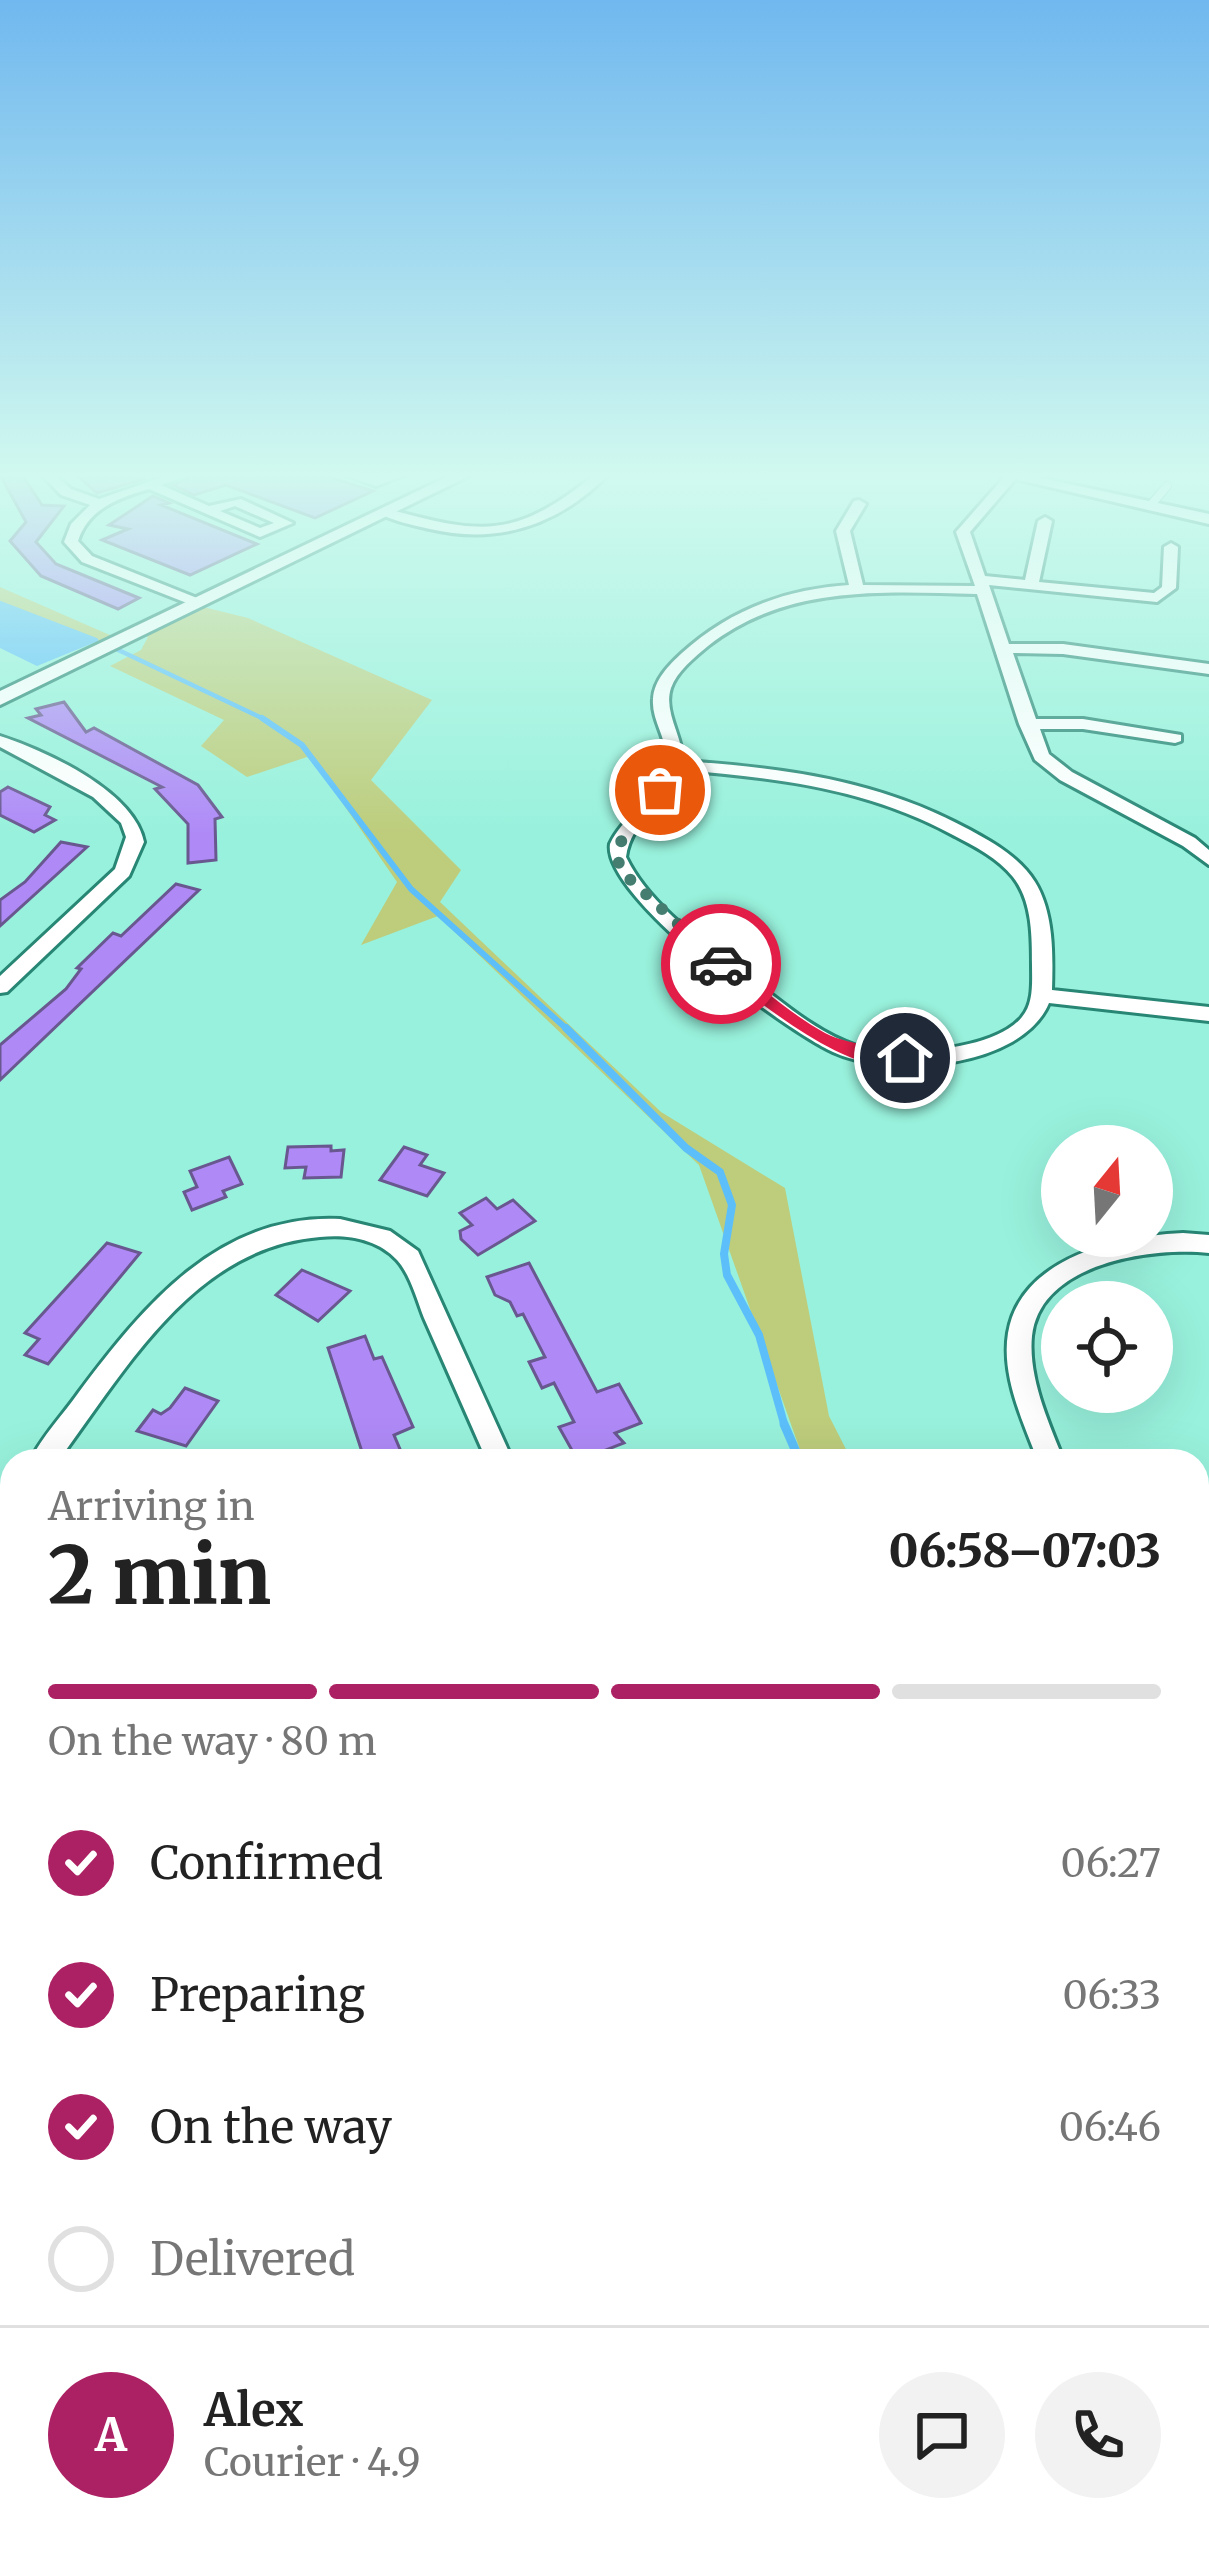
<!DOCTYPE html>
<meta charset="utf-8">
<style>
:root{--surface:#fff;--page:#f2f2f2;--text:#222;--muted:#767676;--line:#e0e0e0;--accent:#ac2163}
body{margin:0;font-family:Merriweather,serif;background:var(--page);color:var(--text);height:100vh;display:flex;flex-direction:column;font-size:45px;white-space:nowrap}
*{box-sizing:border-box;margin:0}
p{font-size:39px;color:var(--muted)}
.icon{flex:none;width:66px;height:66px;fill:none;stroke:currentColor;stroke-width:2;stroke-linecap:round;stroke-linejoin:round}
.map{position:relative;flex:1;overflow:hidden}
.drawer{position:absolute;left:0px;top:1449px;width:1209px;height:1119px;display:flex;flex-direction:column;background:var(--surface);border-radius:36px 36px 0 0;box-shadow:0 12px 48px #0002}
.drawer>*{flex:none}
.needle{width:78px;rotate:18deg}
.fabs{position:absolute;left:1041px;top:1125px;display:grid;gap:24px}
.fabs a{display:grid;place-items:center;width:132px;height:132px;border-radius:50%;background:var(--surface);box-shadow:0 12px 48px #0002;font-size:60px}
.pin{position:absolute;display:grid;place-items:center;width:102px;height:102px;color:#fff;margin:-51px;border:6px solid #fff;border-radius:50%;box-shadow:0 3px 12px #0007}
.courier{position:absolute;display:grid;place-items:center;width:120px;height:120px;margin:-60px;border:9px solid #e11d48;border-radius:50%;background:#fff;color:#222;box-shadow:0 3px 15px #0007}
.overview em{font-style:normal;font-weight:800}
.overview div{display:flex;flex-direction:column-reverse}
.overview{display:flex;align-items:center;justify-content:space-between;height:204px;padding:0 48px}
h1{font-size:78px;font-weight:800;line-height:90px}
.bar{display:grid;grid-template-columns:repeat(4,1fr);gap:18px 12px;align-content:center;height:144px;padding:0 48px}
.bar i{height:15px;border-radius:9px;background:var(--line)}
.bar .active{background:var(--accent)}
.bar p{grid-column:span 4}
.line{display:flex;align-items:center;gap:30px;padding:0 48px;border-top:3px solid var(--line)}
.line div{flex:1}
.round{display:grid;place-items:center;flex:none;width:126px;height:126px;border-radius:63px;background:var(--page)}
ol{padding:0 48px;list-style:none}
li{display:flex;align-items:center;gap:36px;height:132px}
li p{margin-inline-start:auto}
li .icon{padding:12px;border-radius:50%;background:var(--accent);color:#fff;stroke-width:4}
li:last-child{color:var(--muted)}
li i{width:66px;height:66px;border:6px solid var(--line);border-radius:50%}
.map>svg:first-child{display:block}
</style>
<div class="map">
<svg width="1209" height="2567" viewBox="0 0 1209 2567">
<rect width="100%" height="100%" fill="#98f1dc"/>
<!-- green -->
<g fill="#bdcd7c">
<polygon points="0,587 112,636 109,646 0,603"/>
<polygon points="195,605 248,618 432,700 371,780 461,870 440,902 661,1112 785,1188 829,1416 852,1461 804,1461 699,1165 438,916 361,945 397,882 310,756 247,777 201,746 224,720 110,666 141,650 148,637 138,630"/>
<polygon points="1197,2053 1209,2066 1209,2192 1197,2175"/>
</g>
<!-- water -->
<polygon fill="#5cbffa" points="0,603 98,641 37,666 0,648"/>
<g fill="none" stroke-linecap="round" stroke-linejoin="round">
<!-- stream-far4 -->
<g stroke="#5cbffa" stroke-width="4.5">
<polyline points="0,603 96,640"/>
<polyline points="110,646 268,721"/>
</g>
<!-- stream-far3 -->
<polyline stroke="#5cbffa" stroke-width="6" points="262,718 302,745 411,889 569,1031"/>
<!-- stream-far2 -->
<polyline stroke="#5cbffa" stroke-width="8" points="566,1028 686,1148 720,1172 732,1205 724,1254 727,1275 759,1335 785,1427"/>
<!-- stream-far1 -->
<polyline stroke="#5cbffa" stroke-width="9" points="784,1424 800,1461"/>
<!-- stream -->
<polyline stroke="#5cbffa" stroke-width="12" points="1197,2116 1209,2139"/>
</g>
<!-- building -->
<g fill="#af8af7" stroke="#695790" stroke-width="3">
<polygon points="0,475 22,475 42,505 64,506 36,542 56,564 139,598 118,609 41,576 10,541 26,522"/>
<polygon points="77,475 143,475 144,479 97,493"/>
<polygon points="193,475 323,475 373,491 315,518 226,485 194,495 173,485"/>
<polygon points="153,496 169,503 161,505 257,544 190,575 102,540 128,529 109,525"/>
<polygon points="64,702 86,732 94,728 198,785 222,817 215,819 216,860 188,863 188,824 155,789 162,787 28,718 41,715 36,709"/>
<polygon points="8,787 50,807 45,815 55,820 34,832 0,815 0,792"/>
<polygon points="61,842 87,847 0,926 0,900 25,882"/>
<polygon points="176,884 199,890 0,1080 0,1045 66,989 81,969 77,968 113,933 121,936"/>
<polygon points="331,1146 331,1151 344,1150 341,1177 304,1178 306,1167 285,1168 288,1147"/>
<polygon points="404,1147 427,1155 420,1165 444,1173 427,1196 380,1180"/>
<polygon points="229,1157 242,1184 223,1191 226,1197 192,1210 184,1192 197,1187 190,1171"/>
<polygon points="486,1198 497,1209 513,1200 535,1221 478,1255 461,1239 460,1231 472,1225 460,1213"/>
<polygon points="107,1243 140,1253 48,1364 25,1355 39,1339 25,1333"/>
<polygon points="529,1263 597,1392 619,1384 641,1423 615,1433 624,1443 578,1461 559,1427 574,1422 554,1383 542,1388 529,1362 545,1357 523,1314 517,1316 510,1302 495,1295 487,1277"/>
<polygon points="302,1270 350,1291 318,1321 276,1295"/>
<polygon points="365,1336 374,1359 382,1357 413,1427 394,1435 402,1454 383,1461 365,1461 328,1348"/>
<polygon points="185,1388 218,1401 186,1446 137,1431 153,1410 161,1414 170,1408"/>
</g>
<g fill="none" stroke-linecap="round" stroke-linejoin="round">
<!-- service casing -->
<g stroke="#288675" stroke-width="10">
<polyline id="service" points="1150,506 1167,486"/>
</g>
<!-- minor casing -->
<g stroke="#288675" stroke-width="6">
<g id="minor">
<path d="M42 475H55L71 489 99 499 169 475H189L161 485 209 506 241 499 293 523 260 537 149 489C118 498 88 509 78 541L92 556 202 600V606L197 607 82 562 64 542 71 524 90 505 61 495ZM235 506 274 523 260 528 220 511Z"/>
<polygon points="345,475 376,478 405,475 376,486"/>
<path d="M594 475H608C558 525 499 545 430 529 413 525 392 521 377 512L384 508C480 534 513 541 594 475Z"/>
<path d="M1006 475 1018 476 970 532 985 576 1025 580 1038 521 1045 517 1052 521 1039 582 1154 593 1162 587 1164 547 1171 543 1178 547 1176 588 1157 602 989 585 1009 644H1063L1209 664V674L1063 654 1013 653 1036 719H1083L1181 735V741L1175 743 1083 729H1040L1049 754 1072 772 1195 838 1209 850V865L1183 846 1060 780 1035 760 1019 724 977 594C883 592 787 584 708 646 695 657 677 671 671 688 663 712 683 737 683 761 785 768 879 780 970 830 994 843 1020 858 1035 882 1054 913 1053 955 1052 990L1209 1007V1021L1049 1003C1022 1068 891 1079 833 1052 785 1030 602 896 610 844 623 816 655 799 664 770 673 744 651 724 653 699 654 680 669 665 682 653 729 610 786 589 849 585L836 531 854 501 859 500 866 504 850 531 863 585 975 586 956 532ZM681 770C778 778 866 788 953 835 974 846 998 858 1013 877 1032 901 1032 935 1032 965 1032 982 1034 1003 1022 1017 995 1051 896 1058 857 1046 818 1034 781 1001 749 977 706 944 650 907 626 857 631 820 666 803 681 770Z"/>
<path d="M0 736C46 751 134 791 144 842L129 876 7 992 0 993V976L115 869 126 837 121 823 93 797 0 747Z"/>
<path d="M340 1219 390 1231 418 1251 513 1461H487C466 1413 445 1365 424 1318 417 1300 410 1274 397 1260 378 1239 347 1234 320 1237 194 1247 127 1368 58 1461H30C42 1436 63 1415 79 1392 144 1305 220 1213 340 1219Z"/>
<path d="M1183 1233 1209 1235V1253C1151 1247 1040 1263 1032 1336 1028 1378 1049 1423 1064 1461H1038C1023 1422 1001 1376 1008 1333 1021 1257 1118 1236 1183 1233Z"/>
<polygon points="12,1488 12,1519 0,1525 0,1494"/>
<polygon points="1197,1702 1209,1709 1209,1751 1197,1745"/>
<polygon points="12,2284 12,2326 0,2331 0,2289"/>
<polygon points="647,2556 695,2556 690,2567 642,2567"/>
<polygon points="1030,2556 1073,2556 1078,2567 1035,2567"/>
</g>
</g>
<!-- tertiary casing -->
<g stroke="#288675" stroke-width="6">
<g id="tertiary">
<polygon points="451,475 471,475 0,705 0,691"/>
<polygon points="998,475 1027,475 1209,514 1209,524"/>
</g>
</g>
<!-- service -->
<use href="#service" stroke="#fff" stroke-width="8"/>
<!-- minor -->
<use href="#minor" fill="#fff" fill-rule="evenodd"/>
<!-- tertiary -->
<use href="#tertiary" fill="#fff" fill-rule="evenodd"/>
</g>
<!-- sky -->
<linearGradient id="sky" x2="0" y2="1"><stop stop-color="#70b8ef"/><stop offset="0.57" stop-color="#d1f9ef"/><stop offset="1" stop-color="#d1f9ef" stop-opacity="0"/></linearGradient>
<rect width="1209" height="834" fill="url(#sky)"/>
<!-- route -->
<path fill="#e11d48" d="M715 960H726C758 984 790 1014 825 1033 851 1047 899 1047 914 1058 866 1094 753 996 715 968Z"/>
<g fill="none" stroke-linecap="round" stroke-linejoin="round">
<!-- done -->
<path stroke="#457d70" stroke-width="12" stroke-dasharray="0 21.6" d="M660 790C638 814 612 836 620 870L721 964"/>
</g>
</svg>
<div class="fabs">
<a><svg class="needle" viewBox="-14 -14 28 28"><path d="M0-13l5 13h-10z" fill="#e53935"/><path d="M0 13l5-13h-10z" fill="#767676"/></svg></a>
<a><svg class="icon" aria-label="locate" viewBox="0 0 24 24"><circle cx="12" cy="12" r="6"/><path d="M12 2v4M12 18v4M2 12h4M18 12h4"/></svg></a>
</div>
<div class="pin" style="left:660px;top:790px;background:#ea580c"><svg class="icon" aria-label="bag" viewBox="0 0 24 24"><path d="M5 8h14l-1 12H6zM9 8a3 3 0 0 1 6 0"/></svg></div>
<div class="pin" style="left:905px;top:1058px;background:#1f2937"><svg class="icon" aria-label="home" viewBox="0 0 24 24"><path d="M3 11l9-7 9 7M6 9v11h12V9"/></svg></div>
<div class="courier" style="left:721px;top:964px"><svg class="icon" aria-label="car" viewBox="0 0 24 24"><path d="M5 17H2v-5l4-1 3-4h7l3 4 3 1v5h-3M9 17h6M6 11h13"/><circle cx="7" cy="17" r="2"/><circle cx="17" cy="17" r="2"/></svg></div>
<section class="drawer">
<div class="overview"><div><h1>2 min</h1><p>Arriving in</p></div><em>06:58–07:03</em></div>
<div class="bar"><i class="active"></i><i class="active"></i><i class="active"></i><i></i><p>On the way · 80 m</p></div>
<ol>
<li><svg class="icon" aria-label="check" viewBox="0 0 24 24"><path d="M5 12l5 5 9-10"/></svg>Confirmed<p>06:27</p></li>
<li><svg class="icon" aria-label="check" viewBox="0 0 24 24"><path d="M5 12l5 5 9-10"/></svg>Preparing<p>06:33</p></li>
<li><svg class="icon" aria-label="check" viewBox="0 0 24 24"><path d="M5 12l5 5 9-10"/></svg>On the way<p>06:46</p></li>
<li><i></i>Delivered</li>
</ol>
<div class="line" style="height:216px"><b class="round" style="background:var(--accent);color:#fff">A</b><div><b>Alex</b><p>Courier · 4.9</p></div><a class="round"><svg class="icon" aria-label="chat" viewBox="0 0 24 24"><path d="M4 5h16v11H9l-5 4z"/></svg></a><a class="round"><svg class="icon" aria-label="phone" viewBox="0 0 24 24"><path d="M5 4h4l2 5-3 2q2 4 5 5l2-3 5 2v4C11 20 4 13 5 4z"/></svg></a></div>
</section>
</div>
